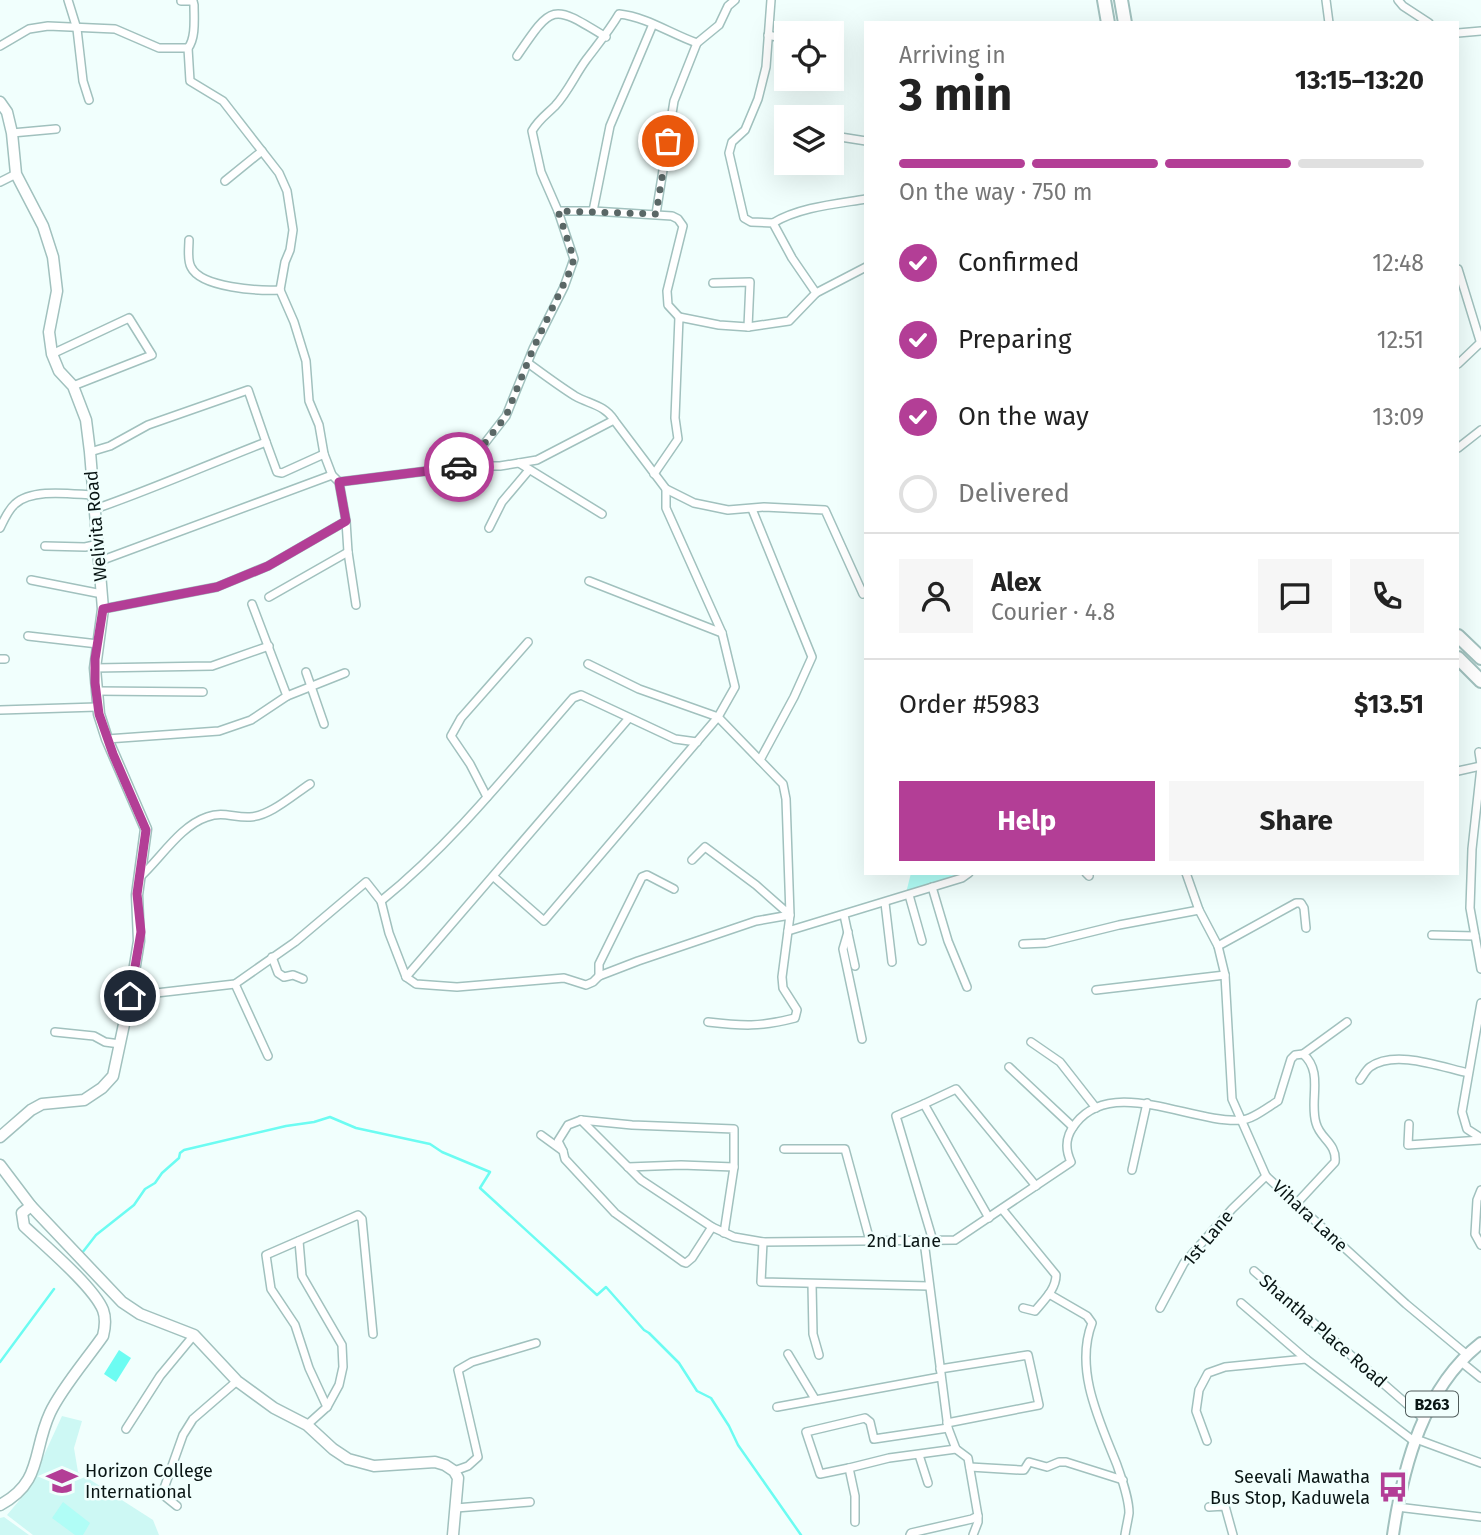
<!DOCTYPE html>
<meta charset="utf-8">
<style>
:root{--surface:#fff;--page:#f6f6f6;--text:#222;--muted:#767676;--line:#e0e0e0;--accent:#b33e96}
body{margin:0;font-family:"Fira Sans",sans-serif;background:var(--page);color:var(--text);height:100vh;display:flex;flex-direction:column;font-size:26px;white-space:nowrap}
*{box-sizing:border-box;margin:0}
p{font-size:23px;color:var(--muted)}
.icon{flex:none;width:38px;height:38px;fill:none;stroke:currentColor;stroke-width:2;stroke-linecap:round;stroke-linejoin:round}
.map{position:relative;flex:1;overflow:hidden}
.details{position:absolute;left:864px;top:21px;width:595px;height:854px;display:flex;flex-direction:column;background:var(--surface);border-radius:0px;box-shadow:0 7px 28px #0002}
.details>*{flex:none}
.buttons{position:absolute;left:774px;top:21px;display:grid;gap:14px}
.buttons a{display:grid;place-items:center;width:70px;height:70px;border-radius:0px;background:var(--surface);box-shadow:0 7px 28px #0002;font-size:35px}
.pin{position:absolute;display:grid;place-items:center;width:60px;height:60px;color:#fff;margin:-30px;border:4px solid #fff;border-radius:50%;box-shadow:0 2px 7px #0007}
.courier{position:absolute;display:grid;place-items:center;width:70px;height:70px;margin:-35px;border:5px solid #b33e96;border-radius:50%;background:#fff;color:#222;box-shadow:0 2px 9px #0007}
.headline em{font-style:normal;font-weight:700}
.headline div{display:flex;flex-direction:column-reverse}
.headline{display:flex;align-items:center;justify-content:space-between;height:119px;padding:0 35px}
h1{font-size:46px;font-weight:700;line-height:52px}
.bar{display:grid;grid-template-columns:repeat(4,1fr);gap:10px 7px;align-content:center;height:84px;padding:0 35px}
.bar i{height:9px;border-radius:5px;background:var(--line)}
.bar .active{background:var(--accent)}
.bar p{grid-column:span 4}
.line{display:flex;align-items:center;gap:18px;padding:0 35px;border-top:2px solid var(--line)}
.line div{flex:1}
.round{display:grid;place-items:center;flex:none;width:74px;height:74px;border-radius:0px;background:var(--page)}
ol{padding:0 35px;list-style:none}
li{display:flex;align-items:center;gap:21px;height:77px}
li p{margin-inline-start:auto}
li .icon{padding:7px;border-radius:50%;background:var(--accent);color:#fff;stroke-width:4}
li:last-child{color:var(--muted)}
li i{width:38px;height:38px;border:4px solid var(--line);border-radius:50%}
.button{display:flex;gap:14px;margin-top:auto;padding:14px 35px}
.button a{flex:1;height:80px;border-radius:0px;background:var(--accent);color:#fff;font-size:28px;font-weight:700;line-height:80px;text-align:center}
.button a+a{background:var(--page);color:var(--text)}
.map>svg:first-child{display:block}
</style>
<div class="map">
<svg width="1481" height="1535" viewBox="0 0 1481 1535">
<rect width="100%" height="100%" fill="#f1fffd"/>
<!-- built -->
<g fill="#cdf8f4">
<polygon points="62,1416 82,1421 74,1448 78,1472 153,1520 159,1535 33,1535 7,1515 28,1490"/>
<polygon points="4,1517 29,1535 0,1535 0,1518"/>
</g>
<!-- green -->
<g fill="#b0fdf6">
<polygon points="911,873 963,873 906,893"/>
<polygon points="63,1502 90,1523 83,1535 75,1535 52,1518"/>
</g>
<!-- water -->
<polygon fill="#6cfcf2" points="119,1350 131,1358 116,1382 104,1374"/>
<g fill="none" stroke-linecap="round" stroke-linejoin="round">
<!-- stream -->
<g stroke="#6cfcf2" stroke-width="2.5">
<polyline points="82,1253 96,1235 134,1205 145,1189 155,1183 162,1173 179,1158 180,1153 184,1150 286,1126 314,1122 330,1117 356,1128 430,1144 442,1152 490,1172 480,1188 597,1295 606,1287 644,1330 649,1333 679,1363 697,1391 711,1398 729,1426 738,1445 801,1535"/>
<polyline points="0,1362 54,1289"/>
</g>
<!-- street casing -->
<g stroke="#a1c1be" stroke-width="10">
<g id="street">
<polyline points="68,0 77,29 83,81 89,100"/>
<polyline points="1326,0 1329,23"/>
<polyline points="1398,0 1403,6 1429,23"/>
<path d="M181 1H193L194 5C194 18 196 38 188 48"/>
<path d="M653 24 610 126 593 211H558L541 172 532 131C539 119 546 115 555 106 568 92 575 75 586 60 598 44 609 31 619 14 647 17 671 34 697 43"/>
<polyline points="1458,33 1481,31"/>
<polyline points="768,35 786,39"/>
<polyline points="0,46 29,29 48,26 115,29 159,48 188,48 190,81 223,101 279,173 287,191 293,230 290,250 285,262 280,290"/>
<path d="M517 56C553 3 552 4 606 37"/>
<polyline points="12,133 56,129"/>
<polyline points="834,136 866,141"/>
<polyline points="225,181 262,151"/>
<polyline points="0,182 16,174"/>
<polyline points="593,211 672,216 678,219 683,226 667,291 668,305 679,317"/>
<polyline points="656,214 674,101 697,43 719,25 728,6 735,0"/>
<path d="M773 223C800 207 836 204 866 199"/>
<path d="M189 240C189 248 187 260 191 267 201 288 259 291 280 290"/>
<polyline points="1458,269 1481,344"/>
<polyline points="713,283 750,282 748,327"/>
<polyline points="816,293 866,267"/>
<polyline points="52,354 129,318 152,355 73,386"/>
<path d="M528 363C543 374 559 386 575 396 589 404 605 405 614 420"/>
<polyline points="1458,364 1480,343"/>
<polyline points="266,442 277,472 282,473 324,454"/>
<polyline points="1458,448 1481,430"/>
<path d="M90 452 110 446 148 425 248 390 266 442C209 464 153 489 95 509"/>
<polyline points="519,463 602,514"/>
<polyline points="467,466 500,466 537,460 614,420 666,489 694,503 728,510 764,507 825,510 863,594"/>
<polyline points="654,474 678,439 675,418 679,317 719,325 748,327 789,321 816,293 792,258 773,223 751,222 744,218 729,153 732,142 745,130 758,99 766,67 771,0"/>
<polyline points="339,482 467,466 506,416 533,349 564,287 574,259 558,211"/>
<polyline points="752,509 812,657 794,697 760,760"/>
<polyline points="346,521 348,552 356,605"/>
<path d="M0 528C4 520 8 510 15 504 32 488 71 494 93 495"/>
<polyline points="489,528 502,502 529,470"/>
<polyline points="45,546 85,547 99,544"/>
<polyline points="100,561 332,475"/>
<polyline points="31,580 102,594"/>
<polyline points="589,581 722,633"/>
<polyline points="269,597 348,552"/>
<polyline points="103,609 217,587 268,566 346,521 339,482 332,475 324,454 319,425 309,401 306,361 294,322 280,290"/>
<polyline points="28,636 98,644"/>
<polyline points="0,659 5,659"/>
<polyline points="588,664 639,689 718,717 783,784 786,799 790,915 756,885 705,847 692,860"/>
<polyline points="95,668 212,666 269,646"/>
<polyline points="306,672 324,724"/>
<polyline points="96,691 203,692"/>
<polyline points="287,696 345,673"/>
<polyline points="0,710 97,707"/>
<polyline points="107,739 219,731 251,720 287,696 252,604"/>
<polyline points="1479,752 1481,765"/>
<polyline points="1481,767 1472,849 1470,908 1481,969"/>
<polyline points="1458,771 1481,766"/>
<polyline points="487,797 470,764 451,736 461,718 528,642"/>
<polyline points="1086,873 1089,876"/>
<polyline points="1186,873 1199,910 1218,946 1225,975 1232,1099 1266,1176 1406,1304 1466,1354"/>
<polyline points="494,877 544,921 718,717 735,687 722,633 666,508 666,489"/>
<path d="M139 878C161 858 180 826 207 817 223 811 234 818 250 817 270 816 293 795 310 784"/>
<polyline points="932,887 948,941 967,987"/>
<polyline points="909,895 922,941"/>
<path d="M381 901C454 842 511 769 573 698L581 695 675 739 697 742"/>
<polyline points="885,903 892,962"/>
<polyline points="844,915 855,966"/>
<polyline points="848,932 843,949 862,1039"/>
<polyline points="1432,935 1475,936"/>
<polyline points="1023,944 1046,943 1119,925 1199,910"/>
<polyline points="1218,946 1296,903 1301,903 1304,908 1306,928"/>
<polyline points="272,957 278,973 284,977 293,975 303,979"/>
<polyline points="599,976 599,964 642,877 647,875 674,889"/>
<polyline points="406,977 629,718"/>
<polyline points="235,984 268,1056"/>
<polyline points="1096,990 1225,975"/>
<polyline points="130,996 235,984 295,942 366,882 381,901 389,933 406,977 416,984 457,987 564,978 586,985 593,982 599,976 638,961 756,921 790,915 788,931 962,878 969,873"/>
<polyline points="1481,1003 1462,1112 1467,1129 1481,1138"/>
<path d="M708 1022C743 1026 760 1027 795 1018L797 1010 783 988 782 977 788 931"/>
<polyline points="55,1032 94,1036 105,1042 120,1044"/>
<polyline points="1031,1042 1060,1062 1096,1108"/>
<polyline points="1303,1054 1347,1022"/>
<polyline points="1009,1067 1073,1127"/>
<path d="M1360 1080C1363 1076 1366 1070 1370 1067 1395 1049 1441 1067 1468 1073"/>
<polyline points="924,1104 896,1116 933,1241"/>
<path d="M581 1120 641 1180 712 1227 734 1237 763 1242 955 1240 1071 1162C1064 1147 1066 1135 1076 1123 1113 1076 1193 1124 1241 1120 1252 1120 1268 1107 1278 1101L1291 1059 1295 1055 1303 1054C1324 1072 1309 1100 1316 1123 1320 1139 1337 1143 1335 1162L1296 1204"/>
<polyline points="1409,1124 1408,1145 1481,1140"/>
<polyline points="541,1135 563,1151 565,1159 615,1213 683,1262 686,1263 692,1258 712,1227"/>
<polyline points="784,1149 845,1149 870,1241"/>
<polyline points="563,1151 558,1141 568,1125 581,1120 632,1125 734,1129 734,1167 724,1233"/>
<polyline points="628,1167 681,1165 734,1167"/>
<polyline points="1132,1170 1147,1103"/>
<polyline points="1481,1190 1477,1200 1475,1234 1481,1245"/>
<path d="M1002 1209 1056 1275C1056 1289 1044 1300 1035 1311L1023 1308"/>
<polyline points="989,1218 924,1104 956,1089 1036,1186"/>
<polyline points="299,1241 302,1276 342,1345 343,1367 339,1385 327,1407"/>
<polyline points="763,1242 761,1282 929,1286"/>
<polyline points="1254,1271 1424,1419"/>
<polyline points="812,1284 813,1334 819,1355"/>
<path d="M1049 1294 1087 1316 1092 1323C1074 1370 1100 1422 1117 1465 1122 1480 1129 1498 1129 1513 1128 1520 1126 1528 1125 1535"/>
<polyline points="1241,1303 1306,1359 1415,1442"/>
<polyline points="1160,1308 1184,1263 1232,1209 1266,1176"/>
<polyline points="788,1354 815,1399"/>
<polyline points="1460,1361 1481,1378"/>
<polyline points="940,1369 1028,1355 1039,1405 947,1423"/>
<polyline points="777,1407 940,1377"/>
<polyline points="307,1425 327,1407 309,1368 295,1325 271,1289 266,1255 358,1215 362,1219 373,1334"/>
<polyline points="126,1429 160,1376 194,1335"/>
<polyline points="1416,1439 1481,1463"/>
<polyline points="1207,1441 1196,1411 1199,1390 1208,1373 1225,1367 1306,1359"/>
<polyline points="919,1455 928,1483"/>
<polyline points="970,1467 1020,1470 1024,1470 1029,1462 1047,1467 1059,1462 1066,1462 1123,1480"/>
<polyline points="849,1468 820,1474 806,1432 865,1418 870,1422 874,1439 948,1428"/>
<polyline points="454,1471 468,1466 478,1457 458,1370 472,1362 536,1343"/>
<polyline points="177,1506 162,1494 183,1435 193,1419 237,1381"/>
<polyline points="1209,1507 1225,1506 1233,1535"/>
<polyline points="1397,1507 1481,1517"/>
<polyline points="456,1508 530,1502"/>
<polyline points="855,1522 855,1496 849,1468 889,1458 956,1449"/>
<polyline points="910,1535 911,1533 972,1519 978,1516 968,1458 956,1449 948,1428 924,1241"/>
<polyline points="973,1535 978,1522 978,1516"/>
</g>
</g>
<!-- secondary casing -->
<g stroke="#a1c1be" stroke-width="13">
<g id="secondary">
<polyline points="0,102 7,112 12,133 16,174 43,226 53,257 57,291 49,332 52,354 59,371 73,386 86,420 90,452 103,609 95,668 99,714 107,739 146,829 137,895 139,941 130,996 113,1076 102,1088 84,1100 42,1104 31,1110 0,1137"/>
<polyline points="0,1165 31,1206 122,1302 140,1314 194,1335 237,1381 274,1408 307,1425 333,1449 348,1459 374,1466 435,1462 445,1465 454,1471 458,1478 453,1535"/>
<path d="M0 1505C43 1482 32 1452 50 1413 61 1389 87 1359 103 1336 105 1328 106 1318 103 1310 93 1286 44 1245 24 1226L22 1213 31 1206"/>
</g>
</g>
<!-- primary casing -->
<g stroke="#a1c1be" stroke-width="14">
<path id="primary" d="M1393 1535C1403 1466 1424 1387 1481 1343"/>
</g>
<!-- highway casing -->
<g stroke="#a1c1be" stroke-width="16">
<g id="highway">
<polyline points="1104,0 1108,23"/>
<polyline points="1121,0 1125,23"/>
<polyline points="1458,636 1481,658"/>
<polyline points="1458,658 1481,681"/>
</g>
</g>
<!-- street -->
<use href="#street" stroke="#fff" stroke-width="7"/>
<!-- secondary -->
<use href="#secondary" stroke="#fff" stroke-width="10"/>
<!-- primary -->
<use href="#primary" stroke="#fff" stroke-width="10"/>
<!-- highway -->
<use href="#highway" stroke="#fff" stroke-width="12"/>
</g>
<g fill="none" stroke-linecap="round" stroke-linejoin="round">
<!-- done -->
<polyline stroke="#5a6766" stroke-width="7" stroke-dasharray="0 12.6" points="459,467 467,466 506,416 533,349 569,273 574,259 558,211 656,214 668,141"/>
<!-- route -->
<polyline stroke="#b33e96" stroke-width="9" points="130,996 141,932 137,894 146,830 113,754 99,714 95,683 95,659 103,609 217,587 268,566 346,521 339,482 459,467"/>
</g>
<!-- icons -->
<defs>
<g id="school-bare" transform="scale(2.415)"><path d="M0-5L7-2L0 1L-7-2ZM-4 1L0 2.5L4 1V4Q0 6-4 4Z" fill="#b33e96" stroke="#f1fffd" stroke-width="2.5" paint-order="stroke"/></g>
<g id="bus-bare" transform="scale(2.415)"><path d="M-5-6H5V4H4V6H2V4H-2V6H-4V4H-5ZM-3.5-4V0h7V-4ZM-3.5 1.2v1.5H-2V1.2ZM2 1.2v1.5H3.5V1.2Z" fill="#b33e96" stroke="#f1fffd" stroke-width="2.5" paint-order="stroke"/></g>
</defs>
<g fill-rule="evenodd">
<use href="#school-bare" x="62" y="1481"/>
<use href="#bus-bare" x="1393" y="1487"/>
</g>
<g text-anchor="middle" stroke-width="5" stroke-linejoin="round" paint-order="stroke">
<!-- shield labels -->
<rect fill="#f1fffd" stroke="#4f5b5a" stroke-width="2" x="1406" y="1391.5" width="52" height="25" rx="5"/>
<g font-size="16" font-weight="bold" fill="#091514">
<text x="1432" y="1410">B263</text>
</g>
<!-- street labels -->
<g font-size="18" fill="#091514" stroke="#f1fffd">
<text transform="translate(96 526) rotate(-95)" y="6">Welivita Road</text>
<text transform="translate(1310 1216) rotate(43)" y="6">Vihara Lane</text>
<text transform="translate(1208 1238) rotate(-50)" y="6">1st Lane</text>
<text x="904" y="1247">2nd Lane</text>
<text transform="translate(1323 1331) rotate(41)" y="6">Shantha Place Road</text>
</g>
<!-- poi labels -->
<g font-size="18" fill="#091514" stroke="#f1fffd" text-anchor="start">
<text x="85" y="1477">Horizon College<tspan x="85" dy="21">International</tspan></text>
<text x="1370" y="1483" text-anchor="end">Seevali Mawatha<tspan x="1370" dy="21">Bus Stop, Kaduwela</tspan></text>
</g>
</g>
</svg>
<div class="buttons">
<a><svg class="icon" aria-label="locate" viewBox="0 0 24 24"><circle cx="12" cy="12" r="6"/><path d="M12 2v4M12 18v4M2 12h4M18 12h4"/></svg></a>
<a><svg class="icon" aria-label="layers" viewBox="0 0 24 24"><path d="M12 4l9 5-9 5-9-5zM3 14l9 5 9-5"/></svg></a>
</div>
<div class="pin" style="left:668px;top:141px;background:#ea580c"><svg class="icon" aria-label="bag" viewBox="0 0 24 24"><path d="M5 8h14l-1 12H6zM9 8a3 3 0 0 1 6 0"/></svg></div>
<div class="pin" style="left:130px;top:996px;background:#1f2937"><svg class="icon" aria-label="home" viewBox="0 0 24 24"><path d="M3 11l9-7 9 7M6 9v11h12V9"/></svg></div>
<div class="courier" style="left:459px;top:467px"><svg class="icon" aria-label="car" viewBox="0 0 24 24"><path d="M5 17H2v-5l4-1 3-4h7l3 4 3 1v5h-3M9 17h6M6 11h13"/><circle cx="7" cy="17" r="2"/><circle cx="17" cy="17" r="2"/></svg></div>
<section class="details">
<div class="headline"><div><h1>3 min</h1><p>Arriving in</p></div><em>13:15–13:20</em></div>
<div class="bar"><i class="active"></i><i class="active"></i><i class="active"></i><i></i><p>On the way · 750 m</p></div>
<ol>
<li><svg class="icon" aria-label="check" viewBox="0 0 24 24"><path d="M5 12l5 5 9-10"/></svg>Confirmed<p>12:48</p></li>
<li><svg class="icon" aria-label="check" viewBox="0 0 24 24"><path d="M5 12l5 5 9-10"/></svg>Preparing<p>12:51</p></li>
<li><svg class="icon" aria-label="check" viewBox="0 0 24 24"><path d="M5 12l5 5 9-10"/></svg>On the way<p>13:09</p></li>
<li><i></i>Delivered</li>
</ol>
<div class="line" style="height:126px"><a class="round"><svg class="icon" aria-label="person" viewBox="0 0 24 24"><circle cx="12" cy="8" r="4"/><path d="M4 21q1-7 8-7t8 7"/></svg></a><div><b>Alex</b><p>Courier · 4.8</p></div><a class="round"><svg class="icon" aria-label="chat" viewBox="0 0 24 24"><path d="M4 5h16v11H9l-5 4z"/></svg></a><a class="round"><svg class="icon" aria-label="phone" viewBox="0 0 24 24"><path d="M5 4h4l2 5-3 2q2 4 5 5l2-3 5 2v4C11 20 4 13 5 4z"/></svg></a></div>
<div class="line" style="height:91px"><div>Order #5983</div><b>$13.51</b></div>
<div class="button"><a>Help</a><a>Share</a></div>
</section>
</div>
